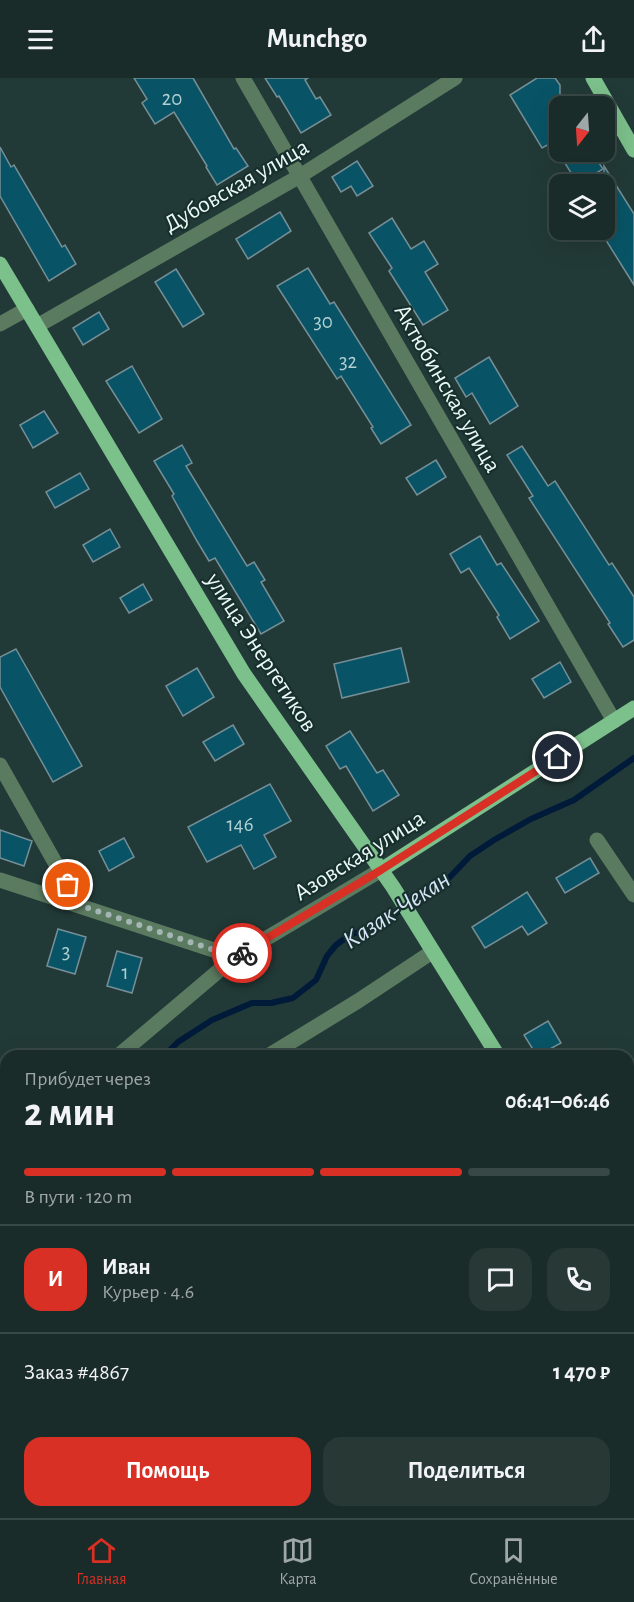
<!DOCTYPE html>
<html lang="ru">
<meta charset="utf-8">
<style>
:root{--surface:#1a2c29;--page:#273835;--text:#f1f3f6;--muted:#9fa7a8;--line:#384846;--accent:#d93025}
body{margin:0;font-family:"Alegreya Sans",sans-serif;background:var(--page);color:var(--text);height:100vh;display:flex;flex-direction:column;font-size:22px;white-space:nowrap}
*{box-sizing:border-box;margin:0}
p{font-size:20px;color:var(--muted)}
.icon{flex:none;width:33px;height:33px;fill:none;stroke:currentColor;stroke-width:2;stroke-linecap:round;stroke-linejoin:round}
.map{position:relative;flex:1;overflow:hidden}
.side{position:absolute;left:0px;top:972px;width:634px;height:468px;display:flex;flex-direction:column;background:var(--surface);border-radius:18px 18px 0 0;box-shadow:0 6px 24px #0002,0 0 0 2px var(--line)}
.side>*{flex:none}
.needle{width:39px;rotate:197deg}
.controls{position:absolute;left:549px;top:18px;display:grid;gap:12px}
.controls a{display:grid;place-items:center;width:66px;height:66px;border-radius:12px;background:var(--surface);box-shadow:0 6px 24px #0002,0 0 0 2px var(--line);font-size:30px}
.pin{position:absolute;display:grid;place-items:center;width:51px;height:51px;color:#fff;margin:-26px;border:3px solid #fff;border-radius:50%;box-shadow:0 2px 6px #0007}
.courier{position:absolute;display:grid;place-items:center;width:60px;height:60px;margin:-30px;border:4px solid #d93025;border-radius:50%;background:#fff;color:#222;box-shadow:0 2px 8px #0007}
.headline em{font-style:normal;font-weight:700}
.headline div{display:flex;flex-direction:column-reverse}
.headline{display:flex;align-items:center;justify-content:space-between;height:102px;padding:0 24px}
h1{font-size:39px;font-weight:700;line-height:45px}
.bar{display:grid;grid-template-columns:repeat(4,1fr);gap:9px 6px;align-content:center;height:72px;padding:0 24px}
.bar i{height:8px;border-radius:4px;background:var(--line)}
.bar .on{background:var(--accent)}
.bar p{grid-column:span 4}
.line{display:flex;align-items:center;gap:15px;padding:0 24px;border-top:2px solid var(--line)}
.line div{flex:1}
.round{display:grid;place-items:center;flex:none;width:63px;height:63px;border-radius:18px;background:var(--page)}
.button{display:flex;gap:12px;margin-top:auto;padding:12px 24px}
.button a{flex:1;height:69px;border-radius:18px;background:var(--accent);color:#fff;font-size:24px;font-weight:700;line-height:69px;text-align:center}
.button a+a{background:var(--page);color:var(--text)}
header{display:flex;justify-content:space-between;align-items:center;height:78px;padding:0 24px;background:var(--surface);font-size:27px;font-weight:700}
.dock{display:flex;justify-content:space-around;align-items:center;height:84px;border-top:2px solid var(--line);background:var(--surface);font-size:16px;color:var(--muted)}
.dock a{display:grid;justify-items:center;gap:3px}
.dock .on{color:var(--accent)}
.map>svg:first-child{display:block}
</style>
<header><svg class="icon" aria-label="menu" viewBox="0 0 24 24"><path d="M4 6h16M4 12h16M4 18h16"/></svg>Munchgo<svg class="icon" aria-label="share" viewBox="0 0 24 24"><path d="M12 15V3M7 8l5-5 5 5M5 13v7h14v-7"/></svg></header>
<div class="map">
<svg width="634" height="1440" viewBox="0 0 634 1440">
<rect width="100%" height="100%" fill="#223a37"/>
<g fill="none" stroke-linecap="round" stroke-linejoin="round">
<!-- stream -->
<g stroke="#001a3a" stroke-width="6">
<polyline points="164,978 178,964 212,942 252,925 271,925 293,920 316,902 327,878 336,867 351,856 370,852 449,800 470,778 494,762 531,741 574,722 634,680"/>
<polyline points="0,1087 6,1086"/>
</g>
</g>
<!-- building -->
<g fill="#085466" stroke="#768f97" stroke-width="1.5">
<polygon points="134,0 193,0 234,71 236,70 248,88 217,107 206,89 207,88 174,34 155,46 142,25 147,21"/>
<polygon points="265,0 308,0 305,2 316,21 320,19 331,37 301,55 279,18 277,19"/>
<polygon points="537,0 555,0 560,7 560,60 542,70 510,17"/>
<polygon points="0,69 11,89 14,87 62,169 65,167 76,186 49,203 0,118"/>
<polygon points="558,74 592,74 603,91 578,106"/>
<polygon points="357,83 373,108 357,118 351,108 341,114 332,99"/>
<polygon points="604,88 634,136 634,207 604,159"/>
<polygon points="280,134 291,153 248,181 236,161"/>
<polygon points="392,140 411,171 424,163 438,186 425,194 448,232 423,247 389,193 392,190 369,155"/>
<polygon points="308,190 330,226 334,224 411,347 381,366 371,350 373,349 341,298 337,301 277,208"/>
<polygon points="176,191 204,236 183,249 155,204"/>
<polygon points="99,234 109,251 83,267 73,250"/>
<polygon points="489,279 518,328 490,346 472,315 466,319 455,300"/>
<polygon points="132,288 162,341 139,355 106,303"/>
<polygon points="44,333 58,355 33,370 20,347"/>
<polygon points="182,367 192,385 186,388 247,488 254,484 265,502 261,504 284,543 261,556 215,480 209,483 197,463 172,418 174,416 154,383"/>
<polygon points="522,368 548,408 555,403 609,487 612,485 634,519 634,562 623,569 608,546 610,545 529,420 533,418 507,377"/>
<polygon points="436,382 446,399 417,417 406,400"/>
<polygon points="80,395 89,411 55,430 46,414"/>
<polygon points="110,451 120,469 93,484 83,467"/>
<polygon points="480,458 497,487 501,485 539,543 510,561 497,539 499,537 469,490 461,495 450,476"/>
<polygon points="143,506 152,522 129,535 120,520"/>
<polygon points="401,570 409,604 342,620 334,586"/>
<polygon points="16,571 82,688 53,704 0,609 0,579"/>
<polygon points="560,584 571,604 544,620 532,601"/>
<polygon points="197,590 214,619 183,638 166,608"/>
<polygon points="233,647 244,666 215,683 203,664"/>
<polygon points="350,653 377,695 383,692 399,717 373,733 346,688 340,691 326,668"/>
<polygon points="270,706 291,743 264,757 276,779 254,791 241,767 207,784 188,749"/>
<polygon points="0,752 32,763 24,788 0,780"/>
<polygon points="124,760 134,779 109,793 99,773"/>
<polygon points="590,780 599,795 565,815 556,800"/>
<polygon points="527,814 547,845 528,857 522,848 485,870 472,849"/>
<polygon points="58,851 86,859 75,896 47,888"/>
<polygon points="117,873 142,880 132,915 107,908"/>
<polygon points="548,943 561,965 537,978 524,957"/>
</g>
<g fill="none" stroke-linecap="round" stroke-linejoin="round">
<!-- minor -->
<g stroke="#5b7b61" stroke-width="15">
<polyline points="243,0 614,643"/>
<polyline points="0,246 27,231"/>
<polyline points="37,248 300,98 455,0"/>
<polyline points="0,687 79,827"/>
<polyline points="597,762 634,817"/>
<polyline points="0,802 235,879"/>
<polyline points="118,978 235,879 381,792"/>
<polyline points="268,978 358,923 432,874"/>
<polyline points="0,1057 6,1057"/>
<polyline points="0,1131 6,1127"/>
<polyline points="628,1342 634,1339"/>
<polyline points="184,1434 188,1440"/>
<polyline points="470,1434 474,1440"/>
<polyline points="446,1440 456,1434"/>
</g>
<!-- major -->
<g stroke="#7cc08b" stroke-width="15">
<polyline points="593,0 634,72"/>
<polyline points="0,186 244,596 393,809 498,978"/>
<polyline points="381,792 634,630"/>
<polyline points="628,1183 634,1192"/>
</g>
</g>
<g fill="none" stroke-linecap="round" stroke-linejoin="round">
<!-- done -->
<polyline stroke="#a4b6b3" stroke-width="6" stroke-dasharray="0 10.8" points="68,807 79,827 235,879 242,875"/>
<!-- route -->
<polyline stroke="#d93025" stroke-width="8" points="242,875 381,792 558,679"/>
</g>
<g text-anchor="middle" stroke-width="4.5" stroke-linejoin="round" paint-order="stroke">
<!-- number labels -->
<g font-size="21" fill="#b2d0d2">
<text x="172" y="27">20</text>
<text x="323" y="250">30</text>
<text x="348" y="290">32</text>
<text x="240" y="753">146</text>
<text x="66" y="880">3</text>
<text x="125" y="901">1</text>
</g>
<!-- street labels -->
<g font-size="24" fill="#eaf9f6" stroke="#18302d">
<text transform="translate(236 107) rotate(-30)" y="8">Дубовская улица</text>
<text transform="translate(448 310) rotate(60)" y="8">Актюбинская улица</text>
<text transform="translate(262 574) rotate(57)" y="8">улица Энергетиков</text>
<text transform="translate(359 777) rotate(-32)" y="8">Азовская улица</text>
</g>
<!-- water labels -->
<g font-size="26" font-style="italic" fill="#d6e5f8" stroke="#18302d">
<text transform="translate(396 831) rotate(-33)" y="9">Казак-Чекан</text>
</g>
</g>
</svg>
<div class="controls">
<a><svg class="needle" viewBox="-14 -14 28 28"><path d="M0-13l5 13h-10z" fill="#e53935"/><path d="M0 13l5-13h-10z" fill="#9fa7a8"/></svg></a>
<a><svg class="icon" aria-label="layers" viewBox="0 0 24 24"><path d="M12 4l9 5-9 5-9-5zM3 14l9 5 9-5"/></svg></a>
</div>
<div class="pin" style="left:68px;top:807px;background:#ea580c"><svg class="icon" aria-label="bag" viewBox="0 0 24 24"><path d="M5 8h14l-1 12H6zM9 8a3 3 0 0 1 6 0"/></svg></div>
<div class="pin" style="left:558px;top:679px;background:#1f2937"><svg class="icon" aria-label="home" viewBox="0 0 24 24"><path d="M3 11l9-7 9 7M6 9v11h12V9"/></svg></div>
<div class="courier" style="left:242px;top:875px"><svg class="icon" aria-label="bike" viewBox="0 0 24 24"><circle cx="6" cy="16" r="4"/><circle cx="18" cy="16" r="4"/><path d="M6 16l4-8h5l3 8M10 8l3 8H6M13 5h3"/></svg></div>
<section class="side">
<div class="headline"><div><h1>2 мин</h1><p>Прибудет через</p></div><em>06:41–06:46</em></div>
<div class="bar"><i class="on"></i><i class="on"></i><i class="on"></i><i></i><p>В пути · 120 m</p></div>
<div class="line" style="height:108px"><b class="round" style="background:var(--accent);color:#fff">И</b><div><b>Иван</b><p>Курьер · 4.6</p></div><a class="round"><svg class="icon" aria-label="chat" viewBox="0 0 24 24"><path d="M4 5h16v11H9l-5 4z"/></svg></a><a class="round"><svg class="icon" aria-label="phone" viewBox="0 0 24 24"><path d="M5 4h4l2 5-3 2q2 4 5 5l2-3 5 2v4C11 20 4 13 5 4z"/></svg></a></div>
<div class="line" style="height:78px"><div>Заказ #4867</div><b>1 470 ₽</b></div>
<div class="button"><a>Помощь</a><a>Поделиться</a></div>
</section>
</div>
<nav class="dock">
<a class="on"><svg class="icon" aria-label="home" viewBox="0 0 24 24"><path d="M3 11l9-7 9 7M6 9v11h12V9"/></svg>Главная</a>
<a><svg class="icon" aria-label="map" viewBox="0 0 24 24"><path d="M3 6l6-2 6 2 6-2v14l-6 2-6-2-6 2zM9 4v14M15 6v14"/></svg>Карта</a>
<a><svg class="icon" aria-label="saved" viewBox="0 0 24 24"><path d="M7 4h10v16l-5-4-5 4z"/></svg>Сохранённые</a>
</nav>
